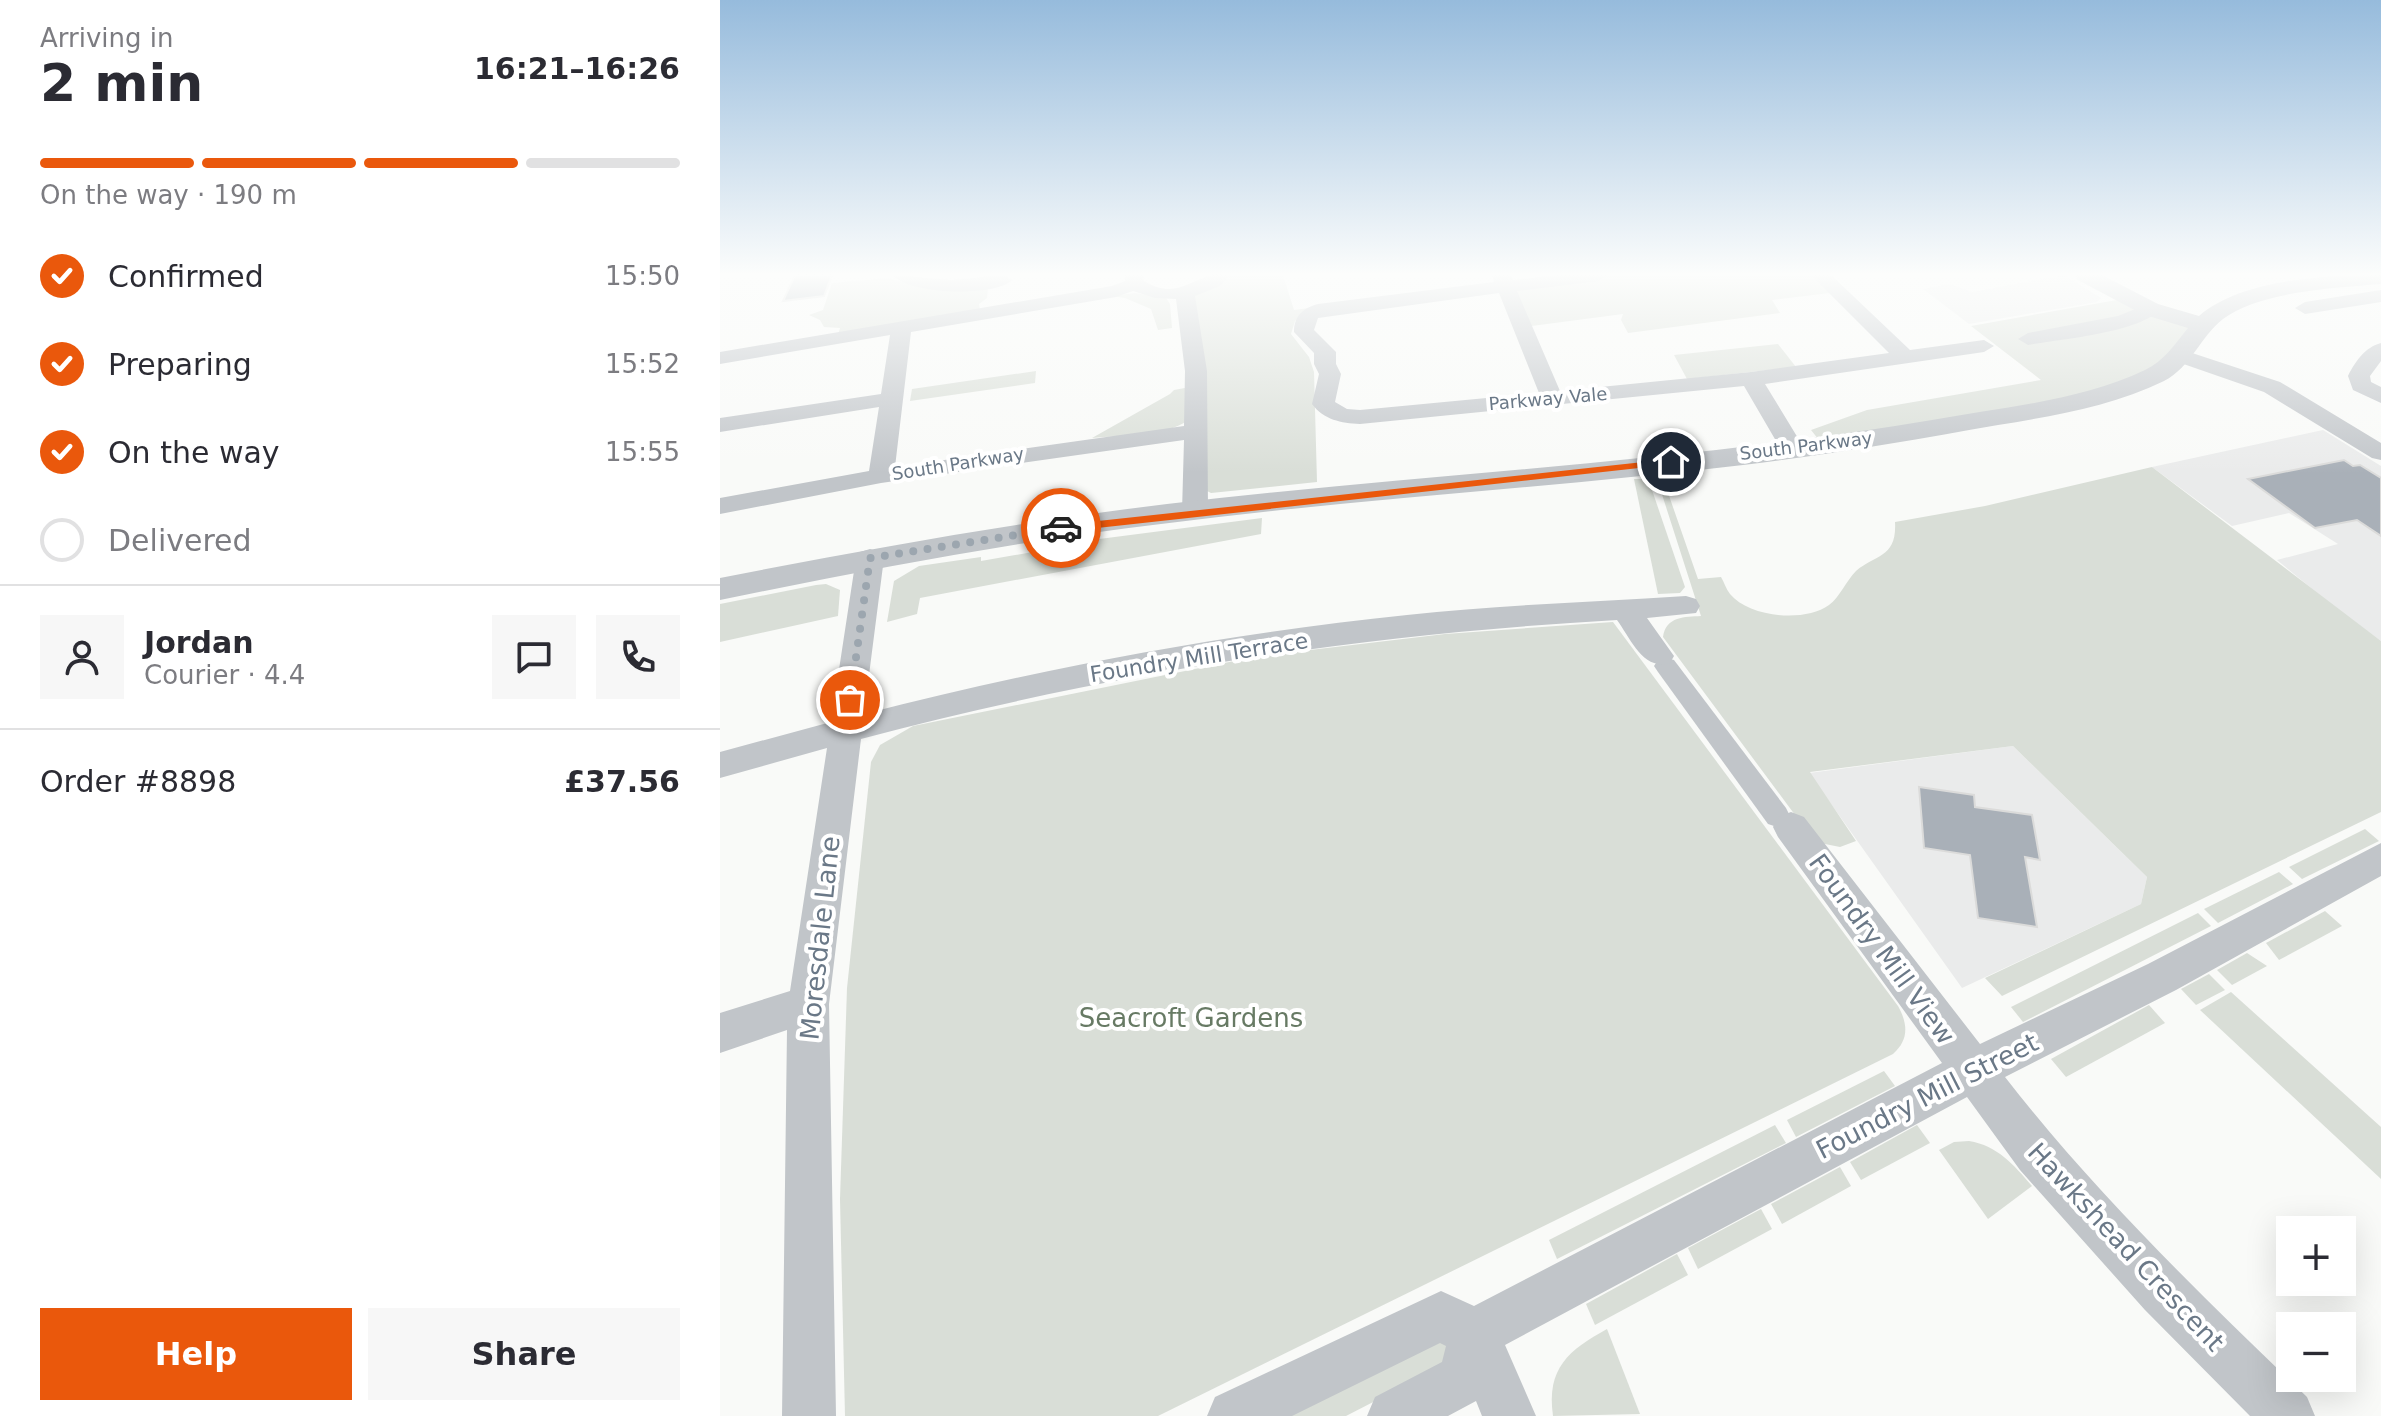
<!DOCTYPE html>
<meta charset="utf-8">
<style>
:root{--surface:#fff;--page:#f7f7f7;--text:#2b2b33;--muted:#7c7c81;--line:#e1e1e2;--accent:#ea580c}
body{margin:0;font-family:"DejaVu Sans",sans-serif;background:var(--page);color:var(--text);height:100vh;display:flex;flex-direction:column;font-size:30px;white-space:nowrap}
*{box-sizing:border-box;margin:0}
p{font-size:26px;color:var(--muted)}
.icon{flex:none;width:44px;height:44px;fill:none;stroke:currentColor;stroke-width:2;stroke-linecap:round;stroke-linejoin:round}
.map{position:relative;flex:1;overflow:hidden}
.drawer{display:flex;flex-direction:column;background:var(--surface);width:720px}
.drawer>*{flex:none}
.fabs{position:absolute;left:1556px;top:1216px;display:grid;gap:16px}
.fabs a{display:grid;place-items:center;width:80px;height:80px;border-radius:0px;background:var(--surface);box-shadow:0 8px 32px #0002;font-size:40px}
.pin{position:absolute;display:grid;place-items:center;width:68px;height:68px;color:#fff;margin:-34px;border:4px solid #fff;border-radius:50%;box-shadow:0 2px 8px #0007}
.courier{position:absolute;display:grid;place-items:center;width:80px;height:80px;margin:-40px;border:6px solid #ea580c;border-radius:50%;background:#fff;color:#222;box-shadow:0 2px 10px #0007}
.overview em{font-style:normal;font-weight:600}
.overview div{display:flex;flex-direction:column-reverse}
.overview{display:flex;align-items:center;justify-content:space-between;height:136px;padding:0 40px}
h1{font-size:52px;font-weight:600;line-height:60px}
.bar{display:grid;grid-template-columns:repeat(4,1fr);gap:12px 8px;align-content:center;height:96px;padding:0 40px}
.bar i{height:10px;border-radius:6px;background:var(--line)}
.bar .current{background:var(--accent)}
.bar p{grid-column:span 4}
.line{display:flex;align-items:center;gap:20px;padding:0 40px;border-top:2px solid var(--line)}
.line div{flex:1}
.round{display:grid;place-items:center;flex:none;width:84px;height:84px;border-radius:0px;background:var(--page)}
ol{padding:0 40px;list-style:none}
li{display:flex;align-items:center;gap:24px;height:88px}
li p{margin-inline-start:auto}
li .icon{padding:8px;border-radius:50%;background:var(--accent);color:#fff;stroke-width:4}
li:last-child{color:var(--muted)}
li i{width:44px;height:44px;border:4px solid var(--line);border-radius:50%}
.primary-button{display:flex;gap:16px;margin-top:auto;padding:16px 40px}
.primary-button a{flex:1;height:92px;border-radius:0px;background:var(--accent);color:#fff;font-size:32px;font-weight:600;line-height:92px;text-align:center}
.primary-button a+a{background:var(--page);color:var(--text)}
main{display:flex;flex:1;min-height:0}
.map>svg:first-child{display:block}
</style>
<main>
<section class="drawer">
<div class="overview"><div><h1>2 min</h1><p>Arriving in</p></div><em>16:21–16:26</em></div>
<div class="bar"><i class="current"></i><i class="current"></i><i class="current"></i><i></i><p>On the way · 190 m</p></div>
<ol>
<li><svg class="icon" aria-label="check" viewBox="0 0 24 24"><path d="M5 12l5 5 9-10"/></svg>Confirmed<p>15:50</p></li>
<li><svg class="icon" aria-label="check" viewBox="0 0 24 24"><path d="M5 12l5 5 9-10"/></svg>Preparing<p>15:52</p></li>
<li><svg class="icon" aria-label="check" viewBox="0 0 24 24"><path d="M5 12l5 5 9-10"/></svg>On the way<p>15:55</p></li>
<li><i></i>Delivered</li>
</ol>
<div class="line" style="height:144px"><a class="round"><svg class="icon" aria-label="person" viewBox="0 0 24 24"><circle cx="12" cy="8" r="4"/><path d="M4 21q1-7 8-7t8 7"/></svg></a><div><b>Jordan</b><p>Courier · 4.4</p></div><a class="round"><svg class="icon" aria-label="chat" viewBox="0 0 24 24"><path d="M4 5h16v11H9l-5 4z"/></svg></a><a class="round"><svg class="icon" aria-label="phone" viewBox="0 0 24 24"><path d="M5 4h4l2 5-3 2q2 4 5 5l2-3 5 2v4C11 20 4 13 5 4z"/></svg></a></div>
<div class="line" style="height:104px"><div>Order #8898</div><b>£37.56</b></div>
<div class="primary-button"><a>Help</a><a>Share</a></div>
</section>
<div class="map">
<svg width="1661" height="1416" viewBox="0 0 1661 1416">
<rect width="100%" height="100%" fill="#f9faf8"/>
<!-- built -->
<g fill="#eaebeb">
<polygon points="1344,275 1381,298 1377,302 1249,324 1203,289 1229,284 1252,292"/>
<polygon points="1603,430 1661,466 1661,641 1618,610 1557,560 1618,544 1569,513 1512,526 1432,467"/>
<polygon points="1293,746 1427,877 1421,904 1242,988 1089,773"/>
</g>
<!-- green -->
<g fill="#d9ded7">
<polygon points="501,275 563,275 574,310 597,307 575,321 571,334 589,357 594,372 597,482 491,493 477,486 472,290"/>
<polygon points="879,275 1100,275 1118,292 1052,300 1060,313 908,333 901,320 903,314 804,327 787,286"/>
<polygon points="168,278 208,289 268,288 267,298 259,304 260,310 118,335 120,328 104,327 100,320 89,315 103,310 112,283"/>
<polygon points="415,293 446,298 450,304 452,328 438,330 431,309 405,298 391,296"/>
<polygon points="1408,298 1483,325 1456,360 1387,392 1103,445 1091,430 1147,410 1321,380 1251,326"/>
<polygon points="1058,344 1076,367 967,379 954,355"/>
<polygon points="316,371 315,383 190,401 192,389"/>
<path d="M470 387 468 420C444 438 402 435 372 438L450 394 454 390Z"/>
<path d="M1432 467 1661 641V812L1282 996 1265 978 1421 904 1427 877 1293 746 1090 772 1136 841 1120 847 1095 842 943 637C946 616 965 617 981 616L938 482 942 477 961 475 950 479 946 487 978 579 1001 577C1004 582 1006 589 1010 594 1029 617 1084 623 1109 605 1120 597 1126 581 1136 571 1156 554 1177 558 1175 522L1265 506Z"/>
<polygon points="914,479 924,479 931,487 965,587 960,593 938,594"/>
<polygon points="542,518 541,534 200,598 197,614 167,622 174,581 199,566 261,557 261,561 324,550 325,546"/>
<polygon points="96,585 106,584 120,590 118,616 0,642 0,604"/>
<path d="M893 622 1178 1006C1188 1024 1189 1040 1173 1054L438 1416H125L120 1199 127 988 151 762 160 745 193 726 539 656 725 634Z"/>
<polygon points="1645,829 1659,841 1582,879 1569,867"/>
<polygon points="1559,872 1573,884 1498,923 1484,909"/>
<polygon points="1605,911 1622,926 1559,960 1546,943"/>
<polygon points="1478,913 1491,926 1303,1022 1291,1007"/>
<polygon points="1527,953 1547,966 1512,985 1497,970"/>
<polygon points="1489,974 1505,990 1476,1005 1461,989"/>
<polygon points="1511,992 1661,1127 1661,1179 1480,1010"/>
<polygon points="1429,1005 1445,1023 1346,1077 1331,1059"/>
<polygon points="1164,1071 1175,1086 1076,1137 1067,1120"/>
<polygon points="1055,1125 1066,1143 837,1259 829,1240"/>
<polygon points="1197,1125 1210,1143 1141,1180 1130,1162"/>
<path d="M1249 1141C1278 1146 1293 1164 1312 1186L1268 1219 1219 1150 1234 1142Z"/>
<polygon points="1120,1167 1131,1186 1062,1224 1051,1204"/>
<polygon points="1041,1209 1052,1229 978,1269 968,1248"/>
<polygon points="957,1254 968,1275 875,1325 866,1304"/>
<path d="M887 1329 920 1414 833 1416C826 1368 849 1350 887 1329Z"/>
<polygon points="727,1336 727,1364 626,1416 555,1416"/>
</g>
<!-- building -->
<g fill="#a9b0b8" stroke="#dbdbda" stroke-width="2">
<polygon points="75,275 112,275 104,296 63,301"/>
<polygon points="1624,460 1633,466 1640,465 1661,478 1661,536 1637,520 1595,528 1528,479"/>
<polygon points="1199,787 1254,795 1255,807 1312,815 1320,860 1305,857 1317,927 1258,918 1250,855 1204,848"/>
</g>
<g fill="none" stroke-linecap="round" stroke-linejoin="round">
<!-- pedestrian -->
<polygon fill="#c1c5c9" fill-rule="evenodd" points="946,658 954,660 1066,808 1070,816 1066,824 1057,827 1048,824 938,672 934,666 938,660"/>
<!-- minor -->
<g fill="#c1c5c9" fill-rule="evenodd">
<path d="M173 275 231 280 285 275 292 280C276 297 188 295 173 275Z"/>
<path d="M405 275H423L424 281C454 299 467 282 491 275 496 273 505 275 510 275L500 286 475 296 487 371 488 512 484 518H466L462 512 464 440 161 483 0 514V498L149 471 159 407 0 432V418L161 394 170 335 0 364V352L392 286 405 281ZM413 291 435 298 456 299 465 371 464 426 175 467 191 332 396 297Z"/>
<path d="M772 275H790L793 280 836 275H888L879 281 797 291 840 391 1031 372 1169 353 1091 275H1111L1190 350 1264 340 1274 346 1264 352 1045 384 1084 448 1081 453H1063L1024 386 640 424C621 423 604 420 592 404L599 374 594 364V353L574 332C574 316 583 308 598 304L774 282ZM779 293 819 393 640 410 627 409 615 402 621 374 616 364V352L594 330 598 318Z"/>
<polygon points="1661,290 1661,302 1585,314 1575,308 1585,302"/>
<path d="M1430 303 1440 309C1420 333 1340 339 1308 345L1298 339 1308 333 1398 316Z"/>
<path d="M1661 343V361L1650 376 1651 382 1661 387V403L1633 390 1628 376C1635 362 1645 347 1661 343Z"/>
<polygon points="1460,349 1560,382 1661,443 1661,460 1652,458 1544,392 1452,360 1449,355 1452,350"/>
<path d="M150 549 160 552 164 558 144 714C323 668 505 634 687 615 780 605 873 602 966 596L976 599 980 606 976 613 927 618 954 656 950 663C923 671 911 639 897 620 637 635 393 672 141 739L109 1004 116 1416H62L67 1030 0 1053V1013L70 991 107 748 0 778V752L111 722 136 558 140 552Z"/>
<path d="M1071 812 1084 817 1260 1044 1428 964 1661 843V876L1456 990 1285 1077C1375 1193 1481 1295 1587 1397L1595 1416H1530L1425 1310 1300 1170 1247 1097 785 1345 816 1416H762L756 1401 728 1416H647L655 1397 722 1362 726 1346 720 1343 572 1416H487L495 1397 721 1291 754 1306 1222 1063 1058 837 1053 827 1058 817Z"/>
</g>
<!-- tertiary -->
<path fill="#c1c5c9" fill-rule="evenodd" d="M1355 275H1382L1438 304 1479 316C1521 279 1607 275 1661 275V284C1615 288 1540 291 1503 319 1480 337 1471 367 1444 381 1393 406 1333 416 1278 425 1193 440 1108 455 1023 465 829 488 634 499 441 524 293 542 146 570 0 600V578C148 549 297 522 447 504 702 474 959 463 1212 420 1283 407 1360 401 1425 370 1444 361 1455 344 1468 328L1422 314 1358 280Z"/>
</g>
<!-- sky -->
<linearGradient id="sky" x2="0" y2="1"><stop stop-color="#96bbdc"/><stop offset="0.58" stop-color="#fcfdfc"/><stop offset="1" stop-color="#fcfdfc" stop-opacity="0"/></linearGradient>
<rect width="1661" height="473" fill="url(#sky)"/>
<!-- route -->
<polygon fill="#ea580c" points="951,459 955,464 341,532 335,528 341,525"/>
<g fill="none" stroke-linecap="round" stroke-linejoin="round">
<!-- done -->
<polyline stroke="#9ca6af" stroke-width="8" stroke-dasharray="0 14.4" points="130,700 150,558 341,528"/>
</g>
<g text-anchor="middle" stroke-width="8" stroke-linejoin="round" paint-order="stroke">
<!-- far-street labels -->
<g font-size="18" fill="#6a7887" stroke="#fff">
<text transform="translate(828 399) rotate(-5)" y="6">Parkway Vale</text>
<text transform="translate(1086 446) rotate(-7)" y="6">South Parkway</text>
<text transform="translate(238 464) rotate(-9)" y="6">South Parkway</text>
</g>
<!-- street labels -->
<g font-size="22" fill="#6a7887" stroke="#fff">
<text transform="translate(479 657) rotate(-9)" y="8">Foundry Mill Terrace</text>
</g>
<!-- near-street labels -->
<g font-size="26" fill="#6a7887" stroke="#fff">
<text transform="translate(100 938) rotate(-84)" y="9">Moresdale Lane</text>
<text transform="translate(1162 949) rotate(54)" y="9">Foundry Mill View</text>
<text transform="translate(1207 1096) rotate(-27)" y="9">Foundry Mill Street</text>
<text transform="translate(1406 1247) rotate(47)" y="9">Hawkshead Crescent</text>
</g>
<!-- near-park labels -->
<g font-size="26" fill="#677a64" stroke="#fff">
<text x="471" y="1027">Seacroft Gardens</text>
</g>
</g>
</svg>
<div class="fabs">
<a>+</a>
<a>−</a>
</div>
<div class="pin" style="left:130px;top:700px;background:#ea580c"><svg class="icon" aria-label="bag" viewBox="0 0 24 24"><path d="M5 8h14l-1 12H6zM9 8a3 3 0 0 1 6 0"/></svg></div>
<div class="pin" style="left:951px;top:462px;background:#1f2937"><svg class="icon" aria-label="home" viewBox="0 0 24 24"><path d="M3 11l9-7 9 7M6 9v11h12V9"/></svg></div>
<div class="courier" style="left:341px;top:528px"><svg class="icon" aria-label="car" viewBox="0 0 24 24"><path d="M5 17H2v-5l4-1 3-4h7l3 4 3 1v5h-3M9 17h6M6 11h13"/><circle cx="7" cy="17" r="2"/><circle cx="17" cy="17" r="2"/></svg></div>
</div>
</main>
